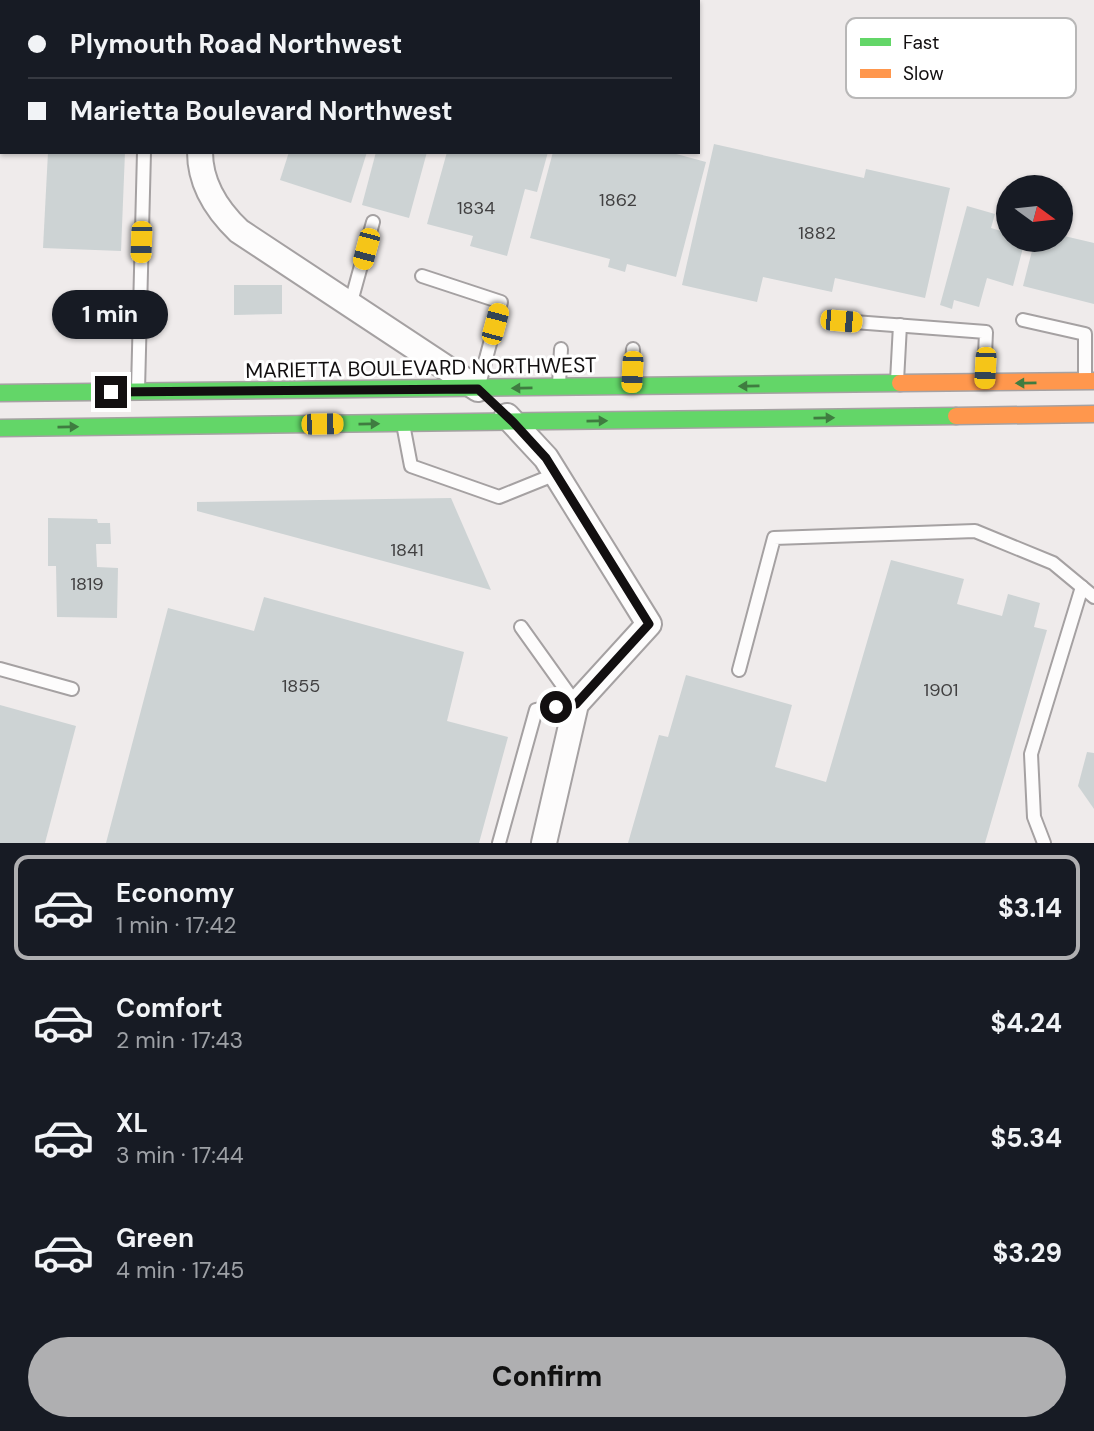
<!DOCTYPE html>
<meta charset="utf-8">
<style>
:root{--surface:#171b24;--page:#242831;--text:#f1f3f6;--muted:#9ea1a6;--line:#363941;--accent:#afafb1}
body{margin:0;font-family:"DM Sans",sans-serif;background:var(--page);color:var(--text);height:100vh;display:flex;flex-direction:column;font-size:26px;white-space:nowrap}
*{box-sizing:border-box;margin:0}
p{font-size:23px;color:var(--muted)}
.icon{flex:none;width:38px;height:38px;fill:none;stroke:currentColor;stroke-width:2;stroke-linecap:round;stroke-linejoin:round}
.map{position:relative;height:843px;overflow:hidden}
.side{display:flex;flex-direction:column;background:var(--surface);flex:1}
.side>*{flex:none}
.banner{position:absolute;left:0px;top:0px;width:700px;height:154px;box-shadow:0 2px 5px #0004;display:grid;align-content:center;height:154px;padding:0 28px;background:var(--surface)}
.needle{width:46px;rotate:105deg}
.fabs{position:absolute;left:996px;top:175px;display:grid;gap:14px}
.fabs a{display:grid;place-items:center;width:77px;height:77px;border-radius:50%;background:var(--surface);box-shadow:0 2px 5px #0004;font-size:35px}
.end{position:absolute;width:32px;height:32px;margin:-16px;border:9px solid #120f10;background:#fff;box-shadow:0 0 0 4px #fff}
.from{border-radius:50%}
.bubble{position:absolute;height:49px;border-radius:24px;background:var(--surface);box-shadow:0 2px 5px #0004;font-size:23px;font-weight:800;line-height:49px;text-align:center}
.car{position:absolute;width:21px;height:42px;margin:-21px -10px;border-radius:9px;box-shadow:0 0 5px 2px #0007;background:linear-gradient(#f5c518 24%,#345 0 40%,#f5c518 0 76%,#345 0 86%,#f5c518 0)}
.banner b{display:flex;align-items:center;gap:24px;height:66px;font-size:26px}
.banner b+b{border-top:2px solid var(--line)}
.banner i{width:18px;height:18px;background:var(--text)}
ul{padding:12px 0 0;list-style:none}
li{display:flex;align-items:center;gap:21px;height:105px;margin:0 14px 10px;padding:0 14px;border:4px solid transparent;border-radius:14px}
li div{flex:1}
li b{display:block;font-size:26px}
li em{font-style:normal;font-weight:800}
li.on{border-color:var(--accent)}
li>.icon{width:63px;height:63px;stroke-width:1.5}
.button{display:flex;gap:14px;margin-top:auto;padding:14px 28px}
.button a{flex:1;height:80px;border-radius:42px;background:var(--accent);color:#111;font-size:28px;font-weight:800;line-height:80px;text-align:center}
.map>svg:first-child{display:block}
.building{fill:#cdd3d4}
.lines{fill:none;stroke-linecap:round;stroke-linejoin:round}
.lane-casing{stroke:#a5a1a2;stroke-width:16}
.street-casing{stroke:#a5a1a2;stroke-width:28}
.fast-casing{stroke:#a5a1a2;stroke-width:19}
.slow-casing{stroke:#a5a1a2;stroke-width:19}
.lane{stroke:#fdfcfc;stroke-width:12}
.street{stroke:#fdfcfc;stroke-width:24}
.fast{stroke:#63d668;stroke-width:16}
.slow{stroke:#ff974d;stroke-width:16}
.oneway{fill:#3f7c40}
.route{stroke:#120f10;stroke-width:9}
.labels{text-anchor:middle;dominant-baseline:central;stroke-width:6;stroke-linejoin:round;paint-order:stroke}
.number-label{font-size:18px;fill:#414041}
.street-label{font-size:21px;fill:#120f10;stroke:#fff}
.key{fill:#fff;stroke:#b8b7b7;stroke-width:2}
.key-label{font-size:19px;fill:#120f10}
</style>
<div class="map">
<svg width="1094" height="843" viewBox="0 0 1094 843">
<rect width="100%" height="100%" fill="#efebeb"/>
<g class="building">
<path d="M 714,144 L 864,178 L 866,169 L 950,188 L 925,298 L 835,278 L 832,292 L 763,277 L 757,302 L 682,285 Z"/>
<path d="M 48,152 L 125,152 L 121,251 L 43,248 Z"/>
<path d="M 289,152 L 367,152 L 351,203 L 280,180 Z"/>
<path d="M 376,152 L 427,152 L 409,218 L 362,205 Z"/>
<path d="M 447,152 L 548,152 L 537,192 L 525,189 L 507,256 L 470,246 L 473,236 L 427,224 Z"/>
<path d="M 553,152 L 669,152 L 706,162 L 676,277 L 627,264 L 625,272 L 608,267 L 610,259 L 530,238 Z"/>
<path d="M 967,206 L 995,214 L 991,228 L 1008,233 L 1008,240 L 1025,240 L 1013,286 L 987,278 L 979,307 L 954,300 L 952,309 L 940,305 Z"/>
<path d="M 1060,235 L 1094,243 L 1094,304 L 1023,286 L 1034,243 L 1049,247 L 1051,240 L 1060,240 Z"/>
<path d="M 234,285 L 282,285 L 282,314 L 234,315 Z"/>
<path d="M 451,498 L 491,590 L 197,511 L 197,502 Z"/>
<path d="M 48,518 L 97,519 L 98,523 L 110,523 L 111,544 L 96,544 L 97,567 L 118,568 L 117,618 L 57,617 L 56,566 L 48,566 Z"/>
<path d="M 891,560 L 964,579 L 957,604 L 1002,616 L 1008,594 L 1040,603 L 1034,627 L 1047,630 L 985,843 L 628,843 L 659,735 L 668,737 L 686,675 L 792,705 L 775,767 L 826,782 Z"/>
<path d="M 264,597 L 464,652 L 447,721 L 508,737 L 479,843 L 106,843 L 168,608 L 254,631 Z"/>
<path d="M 0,705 L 76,726 L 45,843 L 0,843 Z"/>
<path d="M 1087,752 L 1094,753 L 1094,809 L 1078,786 Z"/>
</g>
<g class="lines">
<defs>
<g id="lane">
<path d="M 148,2 L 148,0"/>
<path d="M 422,276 L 501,302 L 479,385"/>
<path d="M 351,302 L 373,222"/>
<path d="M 1023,320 L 1085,334 L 1085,379"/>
<path d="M 841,321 L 986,332 L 984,379"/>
<path d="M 897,381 L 900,325"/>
<path d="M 631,383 L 633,349"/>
<path d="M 559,384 L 561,349"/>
<path d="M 138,390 L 144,152"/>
<path d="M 403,424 L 411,466 L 499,497 L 556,474"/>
<path d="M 0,669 L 72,689"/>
<path d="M 739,670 L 774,538 L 975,531 L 1053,563 L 1094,597"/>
<path d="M 499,843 L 536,710 L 576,704 L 521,627"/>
<path d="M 1044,843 L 1034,817 L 1031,754 L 1082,587"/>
</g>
<g id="street">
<path d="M 201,2 L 201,0"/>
<path d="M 200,152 C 200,183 217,210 239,231 L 478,389"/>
<path d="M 507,416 L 546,458 L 649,624 L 576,704 L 544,843"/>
</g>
<g id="fast">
<path d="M 0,393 L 900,383"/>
<path d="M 0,428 L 956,416"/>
</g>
<g id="slow">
<path d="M 900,383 L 1094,381"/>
<path d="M 956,416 L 1094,414"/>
</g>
</defs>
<use href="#lane" class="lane-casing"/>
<use href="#street" class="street-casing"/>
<use href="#fast" class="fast-casing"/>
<use href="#slow" class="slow-casing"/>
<use href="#lane" class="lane"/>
<use href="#street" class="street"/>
<use href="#fast" class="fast"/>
<use href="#slow" class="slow"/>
</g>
<defs><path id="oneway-solid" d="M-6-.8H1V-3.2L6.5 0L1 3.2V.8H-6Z" transform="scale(1.75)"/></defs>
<g class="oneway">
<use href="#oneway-solid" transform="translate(1026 383) rotate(179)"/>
<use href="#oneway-solid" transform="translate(749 386) rotate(179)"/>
<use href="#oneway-solid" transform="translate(522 388) rotate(179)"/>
<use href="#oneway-solid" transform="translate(824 418) rotate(-1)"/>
<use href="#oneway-solid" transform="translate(597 421) rotate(-1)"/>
<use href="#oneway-solid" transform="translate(369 424) rotate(-1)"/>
<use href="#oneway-solid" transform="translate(68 427) rotate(-1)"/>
</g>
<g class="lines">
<path class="route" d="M 111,392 L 478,389 L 513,422 L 546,458 L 649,624 L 576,704 L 556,707"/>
</g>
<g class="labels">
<g class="number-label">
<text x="618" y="200">1862</text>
<text x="476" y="208">1834</text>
<text x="817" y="233">1882</text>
<text x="407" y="550">1841</text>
<text x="87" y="584">1819</text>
<text x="301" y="686">1855</text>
<text x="941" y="690">1901</text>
</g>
<g class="street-label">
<text transform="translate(421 368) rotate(-1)">MARIETTA BOULEVARD NORTHWEST</text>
</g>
</g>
<rect x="846" y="18" width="230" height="80" rx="10" class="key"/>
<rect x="860" y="38" width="31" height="8" fill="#63d668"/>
<rect x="860" y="69" width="31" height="9" fill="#ff974d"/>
<g class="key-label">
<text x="903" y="49">Fast</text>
<text x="903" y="80">Slow</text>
</g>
</svg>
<div class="fabs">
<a><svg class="needle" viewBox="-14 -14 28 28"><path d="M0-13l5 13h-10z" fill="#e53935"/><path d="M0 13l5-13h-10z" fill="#9ea1a6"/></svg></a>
</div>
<i class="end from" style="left:556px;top:707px"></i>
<i class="end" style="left:111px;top:392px"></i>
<div class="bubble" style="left:52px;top:290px;width:116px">1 min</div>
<i class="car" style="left:141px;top:242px;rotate:182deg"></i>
<i class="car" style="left:366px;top:249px;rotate:195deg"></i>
<i class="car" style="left:841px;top:321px;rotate:95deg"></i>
<i class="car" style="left:495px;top:324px;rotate:15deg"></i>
<i class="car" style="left:985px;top:368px;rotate:183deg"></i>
<i class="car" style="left:632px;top:372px;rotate:183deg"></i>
<i class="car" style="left:322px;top:424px;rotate:89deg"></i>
<div class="banner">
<b><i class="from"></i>Plymouth Road Northwest</b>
<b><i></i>Marietta Boulevard Northwest</b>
</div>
</div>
<section class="side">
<ul>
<li class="on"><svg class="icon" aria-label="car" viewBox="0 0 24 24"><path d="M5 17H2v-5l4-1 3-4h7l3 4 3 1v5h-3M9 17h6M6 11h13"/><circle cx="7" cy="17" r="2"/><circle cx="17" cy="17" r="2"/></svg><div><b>Economy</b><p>1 min · 17:42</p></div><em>$3.14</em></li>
<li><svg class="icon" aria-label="car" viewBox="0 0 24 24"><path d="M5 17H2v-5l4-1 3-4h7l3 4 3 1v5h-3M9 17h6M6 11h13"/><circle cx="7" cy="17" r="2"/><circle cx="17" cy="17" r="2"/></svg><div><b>Comfort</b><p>2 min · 17:43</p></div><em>$4.24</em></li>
<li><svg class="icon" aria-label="car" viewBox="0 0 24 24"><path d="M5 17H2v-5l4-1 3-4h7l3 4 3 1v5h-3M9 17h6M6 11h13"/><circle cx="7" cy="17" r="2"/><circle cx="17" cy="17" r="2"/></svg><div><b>XL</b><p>3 min · 17:44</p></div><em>$5.34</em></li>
<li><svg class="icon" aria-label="car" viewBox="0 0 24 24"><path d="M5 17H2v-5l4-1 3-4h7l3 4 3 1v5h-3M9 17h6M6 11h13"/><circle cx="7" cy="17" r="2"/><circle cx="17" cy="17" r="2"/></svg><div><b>Green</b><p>4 min · 17:45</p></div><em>$3.29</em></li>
</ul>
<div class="button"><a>Confirm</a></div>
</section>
